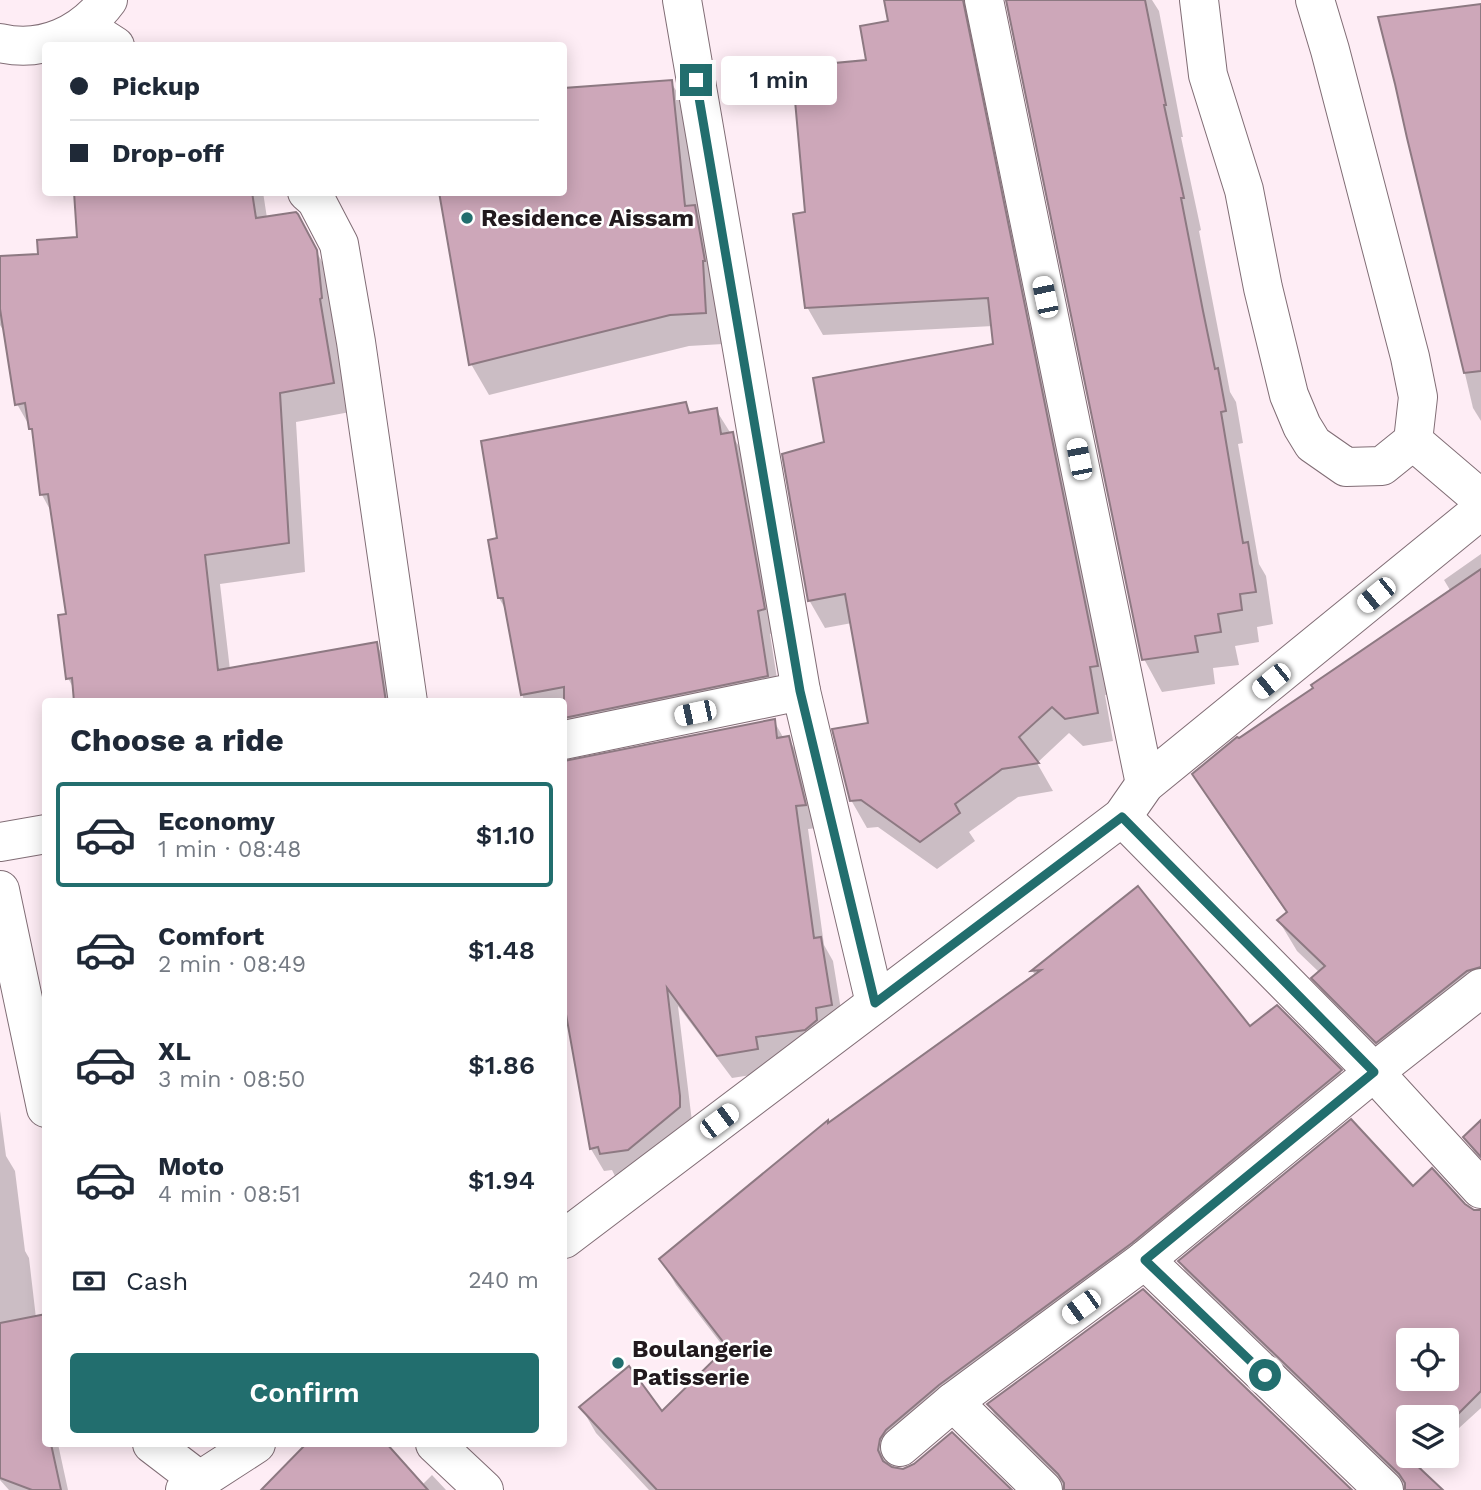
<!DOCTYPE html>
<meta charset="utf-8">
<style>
:root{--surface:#fff;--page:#f2f2f3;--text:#1f2937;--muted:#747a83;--line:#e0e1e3;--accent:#226e6e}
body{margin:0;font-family:"Work Sans",sans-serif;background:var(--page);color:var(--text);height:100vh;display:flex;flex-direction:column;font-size:26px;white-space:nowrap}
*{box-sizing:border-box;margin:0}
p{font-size:23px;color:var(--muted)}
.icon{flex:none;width:38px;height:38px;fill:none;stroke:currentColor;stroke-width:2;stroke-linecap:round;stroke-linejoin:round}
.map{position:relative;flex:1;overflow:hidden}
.drawer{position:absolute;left:42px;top:698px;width:525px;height:749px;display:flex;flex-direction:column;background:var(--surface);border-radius:7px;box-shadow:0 4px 18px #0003}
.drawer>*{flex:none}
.banner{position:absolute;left:42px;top:42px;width:525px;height:154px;border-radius:7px;box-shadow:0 4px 18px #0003;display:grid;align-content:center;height:154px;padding:0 28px;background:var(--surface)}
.fabs{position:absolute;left:1396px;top:1328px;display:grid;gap:14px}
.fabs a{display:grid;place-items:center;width:63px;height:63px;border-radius:7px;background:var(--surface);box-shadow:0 4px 18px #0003;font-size:35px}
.end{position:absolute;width:32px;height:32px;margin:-16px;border:9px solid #226e6e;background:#fff;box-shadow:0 0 0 4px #fff}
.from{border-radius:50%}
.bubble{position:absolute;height:49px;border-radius:7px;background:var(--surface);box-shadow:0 4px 18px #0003;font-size:23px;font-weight:600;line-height:49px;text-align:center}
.car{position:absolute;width:21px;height:42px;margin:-21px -10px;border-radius:9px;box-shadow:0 0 5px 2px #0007;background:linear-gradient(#fff 24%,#345 0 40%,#fff 0 76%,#345 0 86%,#fff 0)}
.banner b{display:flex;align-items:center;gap:24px;height:66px;font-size:26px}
.banner b+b{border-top:2px solid var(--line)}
.banner i{width:18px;height:18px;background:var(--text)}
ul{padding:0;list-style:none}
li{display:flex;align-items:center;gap:21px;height:105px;margin:0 14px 10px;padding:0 14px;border:4px solid transparent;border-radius:7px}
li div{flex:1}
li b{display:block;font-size:26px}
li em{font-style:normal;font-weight:600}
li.selected{border-color:var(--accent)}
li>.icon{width:63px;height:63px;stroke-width:1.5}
h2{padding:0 28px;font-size:32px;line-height:84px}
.pay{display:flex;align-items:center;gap:18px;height:77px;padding:0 28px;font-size:26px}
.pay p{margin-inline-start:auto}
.action{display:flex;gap:14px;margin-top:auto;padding:14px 28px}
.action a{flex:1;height:80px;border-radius:7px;background:var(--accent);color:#fff;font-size:28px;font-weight:600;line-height:80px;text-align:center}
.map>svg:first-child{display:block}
.shadow{fill:#0003;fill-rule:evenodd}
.building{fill:#cda7b9;stroke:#8d7982;stroke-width:2;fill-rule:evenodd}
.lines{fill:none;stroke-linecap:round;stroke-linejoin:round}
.minor-casing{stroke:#806d75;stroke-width:40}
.minor{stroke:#fff;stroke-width:38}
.route{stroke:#226e6e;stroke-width:9}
.poi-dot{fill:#226e6e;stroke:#fff;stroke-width:2.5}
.labels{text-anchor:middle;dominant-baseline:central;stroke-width:5;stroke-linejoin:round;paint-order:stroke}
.poi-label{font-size:24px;font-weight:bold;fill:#221a1e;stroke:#fff;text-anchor:start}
</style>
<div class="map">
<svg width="1481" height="1490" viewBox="0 0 1481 1490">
<rect width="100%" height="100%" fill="#feedf5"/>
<g class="shadow">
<path d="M 886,0 L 982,0 L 1113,694 L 1105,695 L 1113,741 L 1083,746 L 1069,733 L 1037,763 L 1053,791 L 1018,797 L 969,832 L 975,841 L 937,869 L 878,827 L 867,828 L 851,800 L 870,725 L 852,623 L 825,628 L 809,600 L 995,345 L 993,326 L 823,335 L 807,307 L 807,214 L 868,62 L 890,22 Z"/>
<path d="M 1007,0 L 1152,0 L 1159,11 L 1183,137 L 1181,137 L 1201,230 L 1199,231 L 1221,345 L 1230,392 L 1236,402 L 1243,443 L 1238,444 L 1259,564 L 1266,576 L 1273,624 L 1257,627 L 1259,642 L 1235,646 L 1239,665 L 1213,668 L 1215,684 L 1162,692 L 1144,659 Z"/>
<path d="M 1481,6 L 1481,421 L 1473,408 L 1397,84 Z"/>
<path d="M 671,82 L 689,113 L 723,344 L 689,346 L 489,395 L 471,364 L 564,192 L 564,90 Z"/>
<path d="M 89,192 L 263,192 L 267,218 L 295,214 L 333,281 L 350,412 L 296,422 L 305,572 L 220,584 L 230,670 L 376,644 L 393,673 L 397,702 L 79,702 L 78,697 L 68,678 L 68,616 L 53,515 L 42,495 L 34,434 L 17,404 L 6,335 L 0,325 L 0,258 L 40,255 L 79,239 Z"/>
<path d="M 686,404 L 692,415 L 716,410 L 745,456 L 777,632 L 770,634 L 780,698 L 564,746 L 564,702 L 524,702 L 507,612 L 499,598 L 499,539 Z"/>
<path d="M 1481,554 L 1481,1004 L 1394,1072 L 1331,1008 L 1314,978 L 1320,973 L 1297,951 L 1279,921 L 1288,915 L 1212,805 L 1194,774 L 1403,624 L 1402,623 L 1450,590 L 1444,580 Z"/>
<path d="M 774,721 L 784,739 L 788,738 L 802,761 L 817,828 L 808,829 L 824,945 L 833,961 L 844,1028 L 818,1052 L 768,1060 L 770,1072 L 732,1078 L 678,1006 L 693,1130 L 615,1176 L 612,1170 L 604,1171 L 591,1149 L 564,988 L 564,763 L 569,763 Z"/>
<path d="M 1137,888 L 1250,1029 L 1340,1071 L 1355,1097 L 900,1457 L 894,1466 L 893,1470 L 1009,1490 L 649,1490 L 596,1433 L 581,1407 L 662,1414 L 726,1350 L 676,1285 L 661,1259 L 829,1125 L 1036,976 L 1033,972 Z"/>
<path d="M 0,1111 L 6,1156 L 15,1171 L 25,1251 L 29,1258 L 36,1318 L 46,1444 L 58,1444 L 68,1490 L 9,1490 L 0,1480 Z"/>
<path d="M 1481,1128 L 1481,1164 L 1465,1137 Z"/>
<path d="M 1413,1189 L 1464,1206 L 1473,1211 L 1481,1212 L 1481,1408 L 1447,1439 L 1447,1418 L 1409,1418 L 1409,1456 L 1429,1456 L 1419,1464 L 1427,1478 L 1440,1490 L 1405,1490 L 1195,1288 L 1180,1262 ZM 1409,1340 L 1447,1340 L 1447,1379 L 1409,1379 Z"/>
<path d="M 989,1405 L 1350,1490 L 1064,1490 L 1004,1431 Z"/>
<path d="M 329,1444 L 384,1444 L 422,1485 L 432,1475 L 446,1490 L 280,1490 L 279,1488 Z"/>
</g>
<g class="building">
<path d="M 884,0 L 963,0 L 1098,666 L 1090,667 L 1098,713 L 1065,719 L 1052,707 L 1019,737 L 1039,763 L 1002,769 L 955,804 L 960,813 L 920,842 L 861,800 L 850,801 L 832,729 L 868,723 L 845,594 L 808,601 L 782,454 L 824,442 L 813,378 L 993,344 L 988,298 L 805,308 L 793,214 L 805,212 L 792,67 L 866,60 L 860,26 L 888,21 Z"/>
<path d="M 1006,0 L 1145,0 L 1166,105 L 1164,105 L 1184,198 L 1181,198 L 1203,311 L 1215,369 L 1218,368 L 1226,411 L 1221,412 L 1243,543 L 1248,542 L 1256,592 L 1240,594 L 1242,610 L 1218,614 L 1221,632 L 1195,636 L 1198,652 L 1142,660 Z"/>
<path d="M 1481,4 L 1481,371 L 1464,373 L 1407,138 L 1395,84 L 1378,17 Z"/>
<path d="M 672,80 L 685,206 L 695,205 L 705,261 L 703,261 L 706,313 L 670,315 L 469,365 L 439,192 L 564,192 L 564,88 Z"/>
<path d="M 74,192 L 252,192 L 256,218 L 296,212 L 298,214 L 317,250 L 322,298 L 320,299 L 334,383 L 280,393 L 289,543 L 205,555 L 218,670 L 377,642 L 386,702 L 74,702 L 72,678 L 66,679 L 58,615 L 66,614 L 48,494 L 40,495 L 32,429 L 29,429 L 25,403 L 15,405 L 0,309 L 0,256 L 38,254 L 37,240 L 77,237 Z"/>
<path d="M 686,402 L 689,413 L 717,408 L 721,434 L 733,432 L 765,609 L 758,611 L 768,676 L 564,718 L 564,687 L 521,695 L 503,598 L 498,598 L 488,540 L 497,538 L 481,441 Z"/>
<path d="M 1481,569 L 1481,967 L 1467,971 L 1376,1043 L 1311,978 L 1325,966 L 1277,920 L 1287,912 L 1192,774 L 1237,737 L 1239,738 L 1313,688 L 1311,685 Z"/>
<path d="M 775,719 L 777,738 L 789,736 L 806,805 L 796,806 L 814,938 L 821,937 L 832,1005 L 816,1008 L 817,1020 L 805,1030 L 756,1037 L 758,1049 L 717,1056 L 667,988 L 680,1096 L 680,1107 L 628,1150 L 600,1154 L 598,1147 L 590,1149 L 564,1003 L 564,761 Z"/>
<path d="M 1138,886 L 1250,1026 L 1277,1005 L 1342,1070 L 1132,1243 L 939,1385 L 886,1430 L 880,1439 L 878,1450 L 883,1461 L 892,1467 L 903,1469 L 914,1464 L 952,1432 L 1012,1490 L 657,1490 L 579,1407 L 629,1366 L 662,1411 L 727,1347 L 659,1259 L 828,1120 L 828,1123 L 1041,970 L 1031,971 Z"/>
<path d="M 1351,1119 L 1413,1186 L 1432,1168 L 1465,1204 L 1474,1210 L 1481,1210 L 1481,1391 L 1447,1425 L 1447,1418 L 1409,1418 L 1409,1456 L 1416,1456 L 1411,1460 L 1443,1490 L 1405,1490 L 1405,1483 L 1399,1474 L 1178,1261 ZM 1409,1340 L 1447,1340 L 1447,1379 L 1409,1379 Z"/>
<path d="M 1481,1120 L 1481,1157 L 1463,1137 Z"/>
<path d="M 1143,1289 L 1352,1490 L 1064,1490 L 1064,1483 L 1058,1474 L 987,1404 Z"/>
<path d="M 46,1314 L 46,1444 L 51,1444 L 61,1490 L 32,1490 L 0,1478 L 0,1323 Z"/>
<path d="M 306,1444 L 387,1444 L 428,1490 L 261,1490 Z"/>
</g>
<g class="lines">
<defs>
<g id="minor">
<path d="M 682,0 L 801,691 L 875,1003"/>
<path d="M 984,0 L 1145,784"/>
<path d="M 1199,0 L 1208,75 L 1244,190 L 1263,288 L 1289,395 L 1302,426 L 1313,444 L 1346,467 L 1382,466 L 1413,441 L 1418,397 L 1410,357 L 1330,50 L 1315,0"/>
<path d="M 84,26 L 115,46"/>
<path d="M 0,43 C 43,53 83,34 108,0"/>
<path d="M 307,192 L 316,200 L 339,244 L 356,342 L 408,702"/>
<path d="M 1413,441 L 1481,499"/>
<path d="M 564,740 L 801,691"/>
<path d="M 1122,817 L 1374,1072 L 1481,1189"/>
<path d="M 0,842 L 46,834"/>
<path d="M 0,890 L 46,1108"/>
<path d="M 564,1239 L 1122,817 L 1145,784 L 1481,510"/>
<path d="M 1145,1260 L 1384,1490"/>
<path d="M 953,1402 L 1043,1490"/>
<path d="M 152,1444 L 199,1480"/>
<path d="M 435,1444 L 484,1490"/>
<path d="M 900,1447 L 953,1402 L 1145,1260 L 1374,1072 L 1481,988"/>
<path d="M 185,1490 L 256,1444"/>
</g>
</defs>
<use href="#minor" class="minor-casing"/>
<use href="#minor" class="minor"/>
</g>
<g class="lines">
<path class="route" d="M 696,80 L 800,691 L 875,1003 L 1122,817 L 1374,1072 L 1145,1260 L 1265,1375"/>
</g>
<g class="poi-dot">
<circle cx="467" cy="218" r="7"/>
<circle cx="618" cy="1363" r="7"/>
</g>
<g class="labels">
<g class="poi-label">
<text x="481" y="218">Residence Aissam</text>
<text x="632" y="1349">Boulangerie<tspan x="632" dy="28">Patisserie</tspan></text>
</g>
</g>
</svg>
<div class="fabs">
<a><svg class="icon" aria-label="locate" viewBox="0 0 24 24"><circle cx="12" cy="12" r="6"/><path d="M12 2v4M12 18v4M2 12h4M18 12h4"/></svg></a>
<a><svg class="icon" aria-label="layers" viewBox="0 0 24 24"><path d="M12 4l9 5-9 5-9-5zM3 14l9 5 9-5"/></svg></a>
</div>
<i class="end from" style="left:1265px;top:1375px"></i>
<i class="end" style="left:696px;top:80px"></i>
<div class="bubble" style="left:721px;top:56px;width:116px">1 min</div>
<i class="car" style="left:1045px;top:297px;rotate:348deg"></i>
<i class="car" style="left:1079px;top:459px;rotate:349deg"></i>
<i class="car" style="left:1376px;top:595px;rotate:231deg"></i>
<i class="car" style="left:1271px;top:681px;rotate:231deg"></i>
<i class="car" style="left:695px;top:713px;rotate:258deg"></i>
<i class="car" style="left:719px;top:1121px;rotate:53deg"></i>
<i class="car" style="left:1081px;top:1307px;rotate:234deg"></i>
<div class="banner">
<b><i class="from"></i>Pickup</b>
<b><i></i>Drop-off</b>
</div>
<section class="drawer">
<h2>Choose a ride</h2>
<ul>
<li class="selected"><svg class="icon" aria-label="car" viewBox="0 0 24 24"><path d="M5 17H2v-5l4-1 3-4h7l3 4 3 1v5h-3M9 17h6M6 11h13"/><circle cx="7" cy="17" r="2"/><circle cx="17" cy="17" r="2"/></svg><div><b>Economy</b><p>1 min · 08:48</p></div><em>$1.10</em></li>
<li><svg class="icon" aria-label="car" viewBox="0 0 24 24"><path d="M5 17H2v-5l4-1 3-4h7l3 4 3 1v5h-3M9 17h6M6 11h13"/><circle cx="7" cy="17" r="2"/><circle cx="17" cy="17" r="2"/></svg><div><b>Comfort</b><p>2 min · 08:49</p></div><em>$1.48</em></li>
<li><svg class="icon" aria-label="car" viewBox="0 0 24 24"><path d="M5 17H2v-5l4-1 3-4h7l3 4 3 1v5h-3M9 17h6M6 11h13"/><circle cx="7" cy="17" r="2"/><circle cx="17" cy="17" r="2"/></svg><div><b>XL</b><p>3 min · 08:50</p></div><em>$1.86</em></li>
<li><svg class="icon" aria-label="car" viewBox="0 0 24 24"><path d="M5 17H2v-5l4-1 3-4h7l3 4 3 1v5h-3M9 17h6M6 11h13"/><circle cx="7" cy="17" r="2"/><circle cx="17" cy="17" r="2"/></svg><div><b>Moto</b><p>4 min · 08:51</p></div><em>$1.94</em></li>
</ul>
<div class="pay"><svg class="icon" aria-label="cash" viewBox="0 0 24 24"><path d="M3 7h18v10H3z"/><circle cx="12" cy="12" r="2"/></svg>Cash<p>240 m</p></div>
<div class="action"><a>Confirm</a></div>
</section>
</div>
